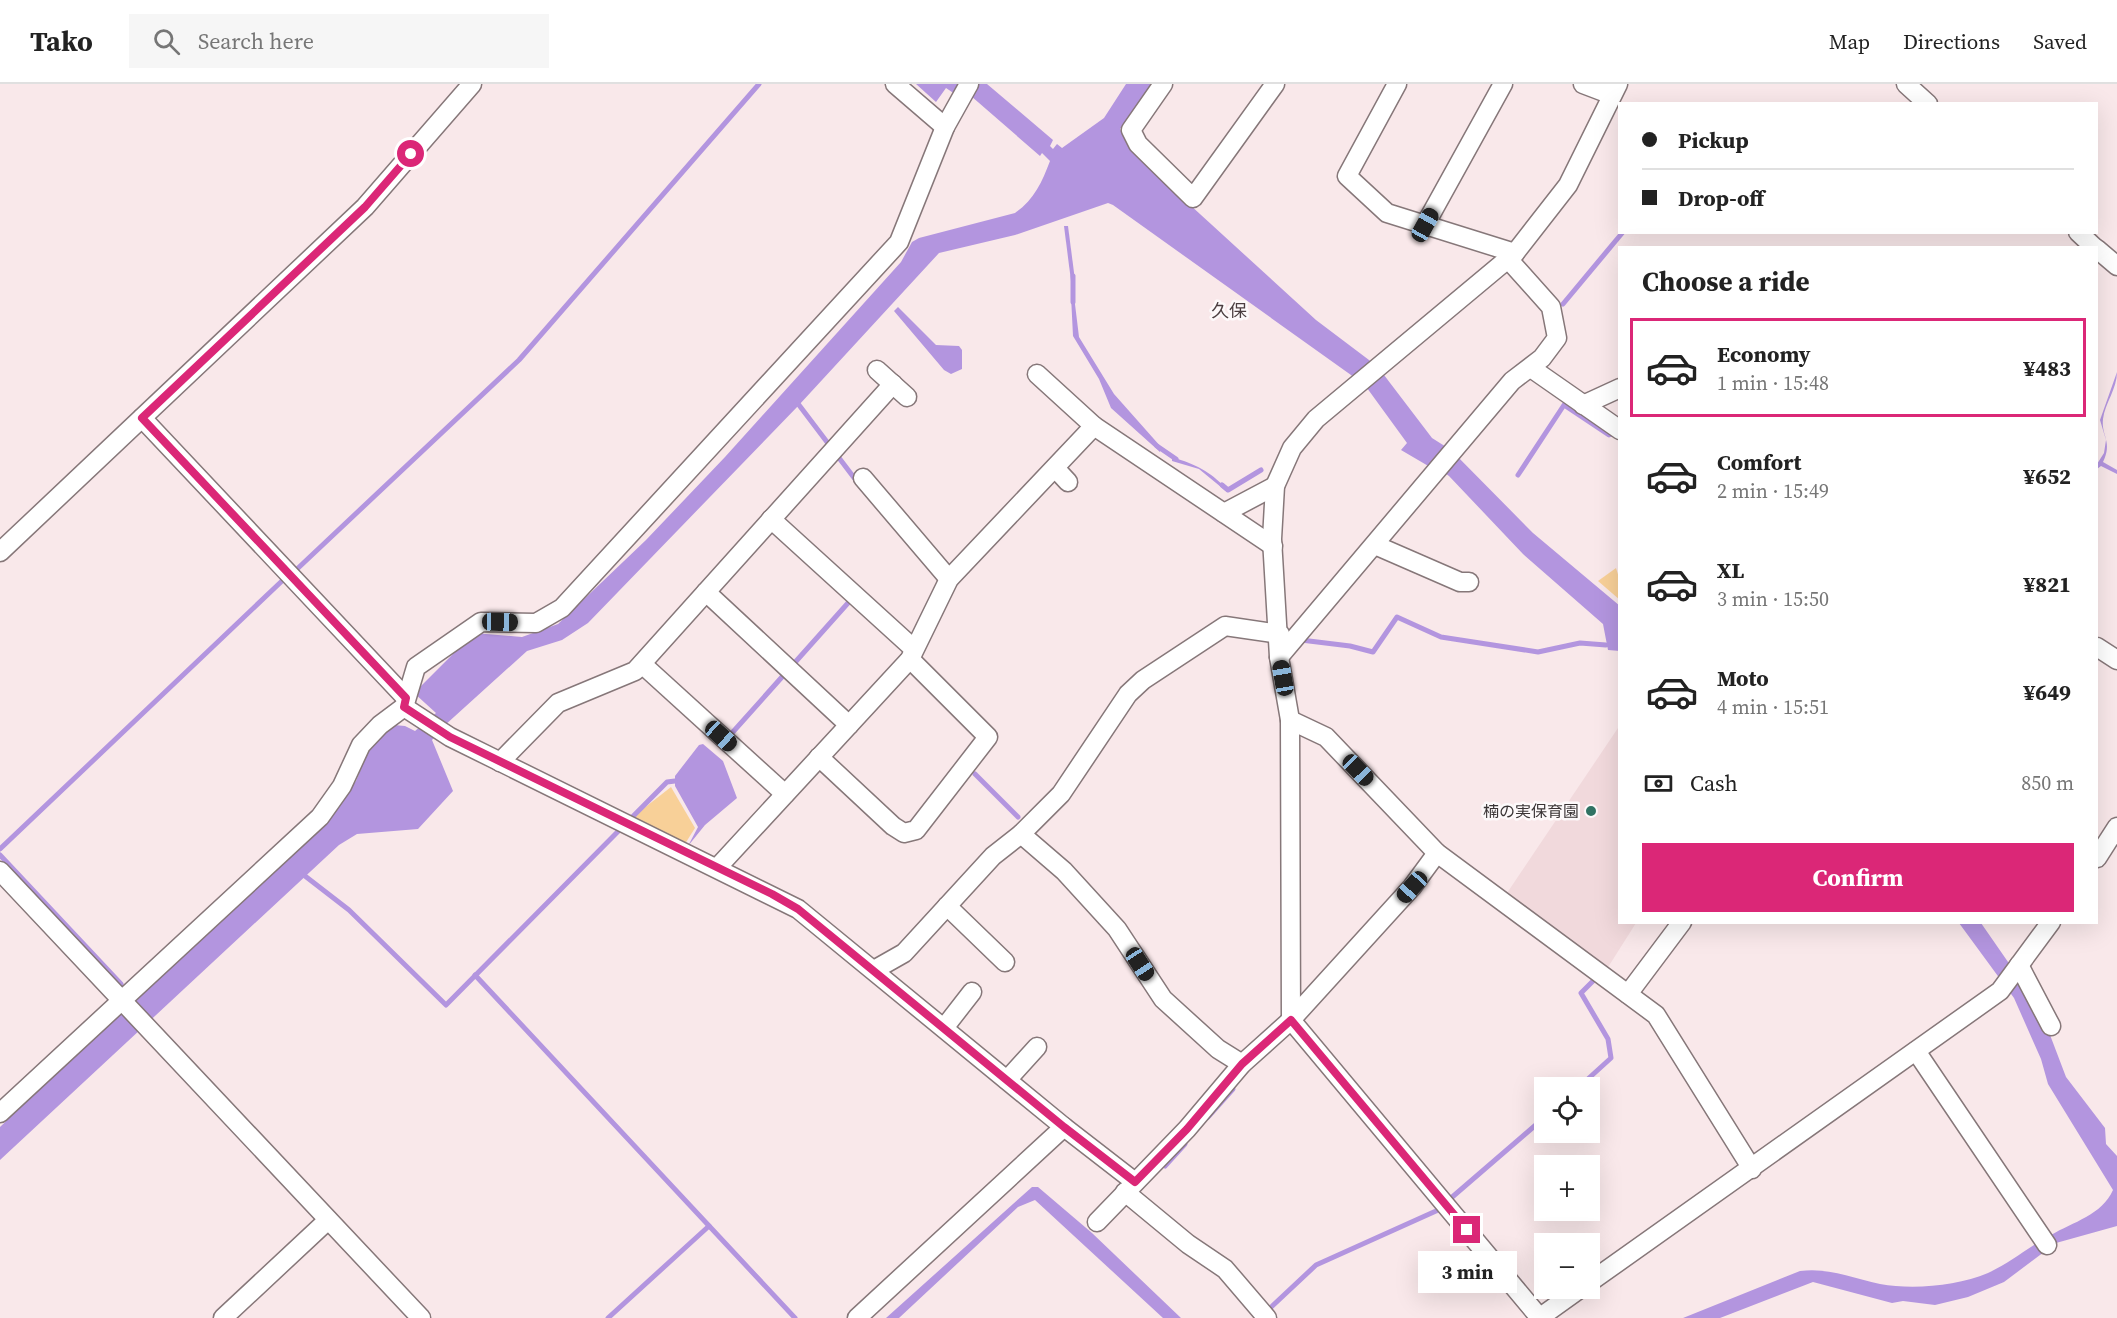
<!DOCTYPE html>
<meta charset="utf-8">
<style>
:root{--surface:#fff;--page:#f6f6f6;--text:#222;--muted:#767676;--line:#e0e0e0;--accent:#db2777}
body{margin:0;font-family:"Source Serif 4","Noto Sans JP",serif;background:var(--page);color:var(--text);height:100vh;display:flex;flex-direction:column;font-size:22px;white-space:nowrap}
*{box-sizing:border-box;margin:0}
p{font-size:20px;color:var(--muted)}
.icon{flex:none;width:33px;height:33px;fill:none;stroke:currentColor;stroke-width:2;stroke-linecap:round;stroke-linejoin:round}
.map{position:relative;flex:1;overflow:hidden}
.sheet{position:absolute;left:1618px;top:162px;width:480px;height:678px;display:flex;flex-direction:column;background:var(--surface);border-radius:0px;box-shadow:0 6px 24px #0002}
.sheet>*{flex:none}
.hud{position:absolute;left:1618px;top:18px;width:480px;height:132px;border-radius:0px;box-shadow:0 6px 24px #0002;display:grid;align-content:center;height:132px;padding:0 24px;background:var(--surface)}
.buttons{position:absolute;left:1534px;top:993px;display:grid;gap:12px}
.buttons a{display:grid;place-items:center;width:66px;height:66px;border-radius:0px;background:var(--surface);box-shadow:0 6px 24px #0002;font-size:30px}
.end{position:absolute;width:27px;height:27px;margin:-14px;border:8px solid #db2777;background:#fff;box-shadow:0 0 0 3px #fff}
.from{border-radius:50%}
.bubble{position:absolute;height:42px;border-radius:0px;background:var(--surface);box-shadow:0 6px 24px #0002;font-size:20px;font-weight:700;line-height:42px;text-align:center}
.car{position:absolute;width:18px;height:36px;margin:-18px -9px;border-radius:8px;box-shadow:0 0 4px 2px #0007;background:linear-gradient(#222 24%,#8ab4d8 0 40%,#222 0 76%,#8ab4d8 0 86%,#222 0)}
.hud b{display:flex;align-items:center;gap:21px;height:57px;font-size:22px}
.hud b+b{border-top:2px solid var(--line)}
.hud i{width:15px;height:15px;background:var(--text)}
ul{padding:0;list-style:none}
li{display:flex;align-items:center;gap:18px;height:99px;margin:0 12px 9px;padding:0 12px;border:3px solid transparent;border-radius:0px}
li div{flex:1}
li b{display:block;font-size:22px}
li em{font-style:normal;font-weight:700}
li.selected{border-color:var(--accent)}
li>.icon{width:54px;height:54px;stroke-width:1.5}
h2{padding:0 24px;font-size:27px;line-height:72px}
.pay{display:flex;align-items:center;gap:15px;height:66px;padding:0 24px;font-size:22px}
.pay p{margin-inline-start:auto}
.action{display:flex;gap:12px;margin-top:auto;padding:12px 24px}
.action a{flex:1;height:69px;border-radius:0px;background:var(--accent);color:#fff;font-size:24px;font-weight:700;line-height:69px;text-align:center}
header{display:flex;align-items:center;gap:36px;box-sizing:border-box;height:84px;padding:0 30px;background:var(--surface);border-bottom:2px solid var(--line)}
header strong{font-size:28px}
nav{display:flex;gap:33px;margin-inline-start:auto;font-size:21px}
.search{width:420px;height:54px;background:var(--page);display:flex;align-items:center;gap:15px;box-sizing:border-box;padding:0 21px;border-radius:0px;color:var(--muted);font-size:22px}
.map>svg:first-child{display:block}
.built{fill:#f1d9dc}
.green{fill:#f8d098}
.water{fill:#b395df}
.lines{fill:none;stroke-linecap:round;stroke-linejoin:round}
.stream{stroke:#b395df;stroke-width:5}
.minor-casing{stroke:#867779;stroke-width:21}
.minor{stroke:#fff;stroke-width:18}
.route{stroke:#db2777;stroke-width:8}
.poi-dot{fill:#307263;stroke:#fdf9fa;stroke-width:2}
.labels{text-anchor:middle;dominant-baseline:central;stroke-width:5;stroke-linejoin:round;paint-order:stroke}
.poi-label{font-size:16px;fill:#3a3435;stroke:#fdf9fa;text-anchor:end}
.neighbourhood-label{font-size:18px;fill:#4b3e40;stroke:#fdf9fa}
</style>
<header>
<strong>Tako</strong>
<div class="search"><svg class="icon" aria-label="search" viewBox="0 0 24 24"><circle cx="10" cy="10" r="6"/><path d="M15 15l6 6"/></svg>Search here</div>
<nav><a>Map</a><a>Directions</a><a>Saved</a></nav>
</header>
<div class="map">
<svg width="2117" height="1234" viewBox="0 0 2117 1234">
<rect width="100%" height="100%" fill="#f9e8ea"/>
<path class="built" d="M 1620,641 L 1620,838 L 1636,839 L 1605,888 L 1505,812 Z"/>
<g class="green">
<path d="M 1616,484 L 1620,497 L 1620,516 L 1598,497 Z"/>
<path d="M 671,703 L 695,744 L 683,763 L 631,737 L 634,732 Z"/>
</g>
<g class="water">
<path d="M 916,0 L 987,0 L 1053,56 L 1050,62 L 1053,65 L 1057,60 L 1062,64 L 1104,34 L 1126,0 L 1151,0 L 1120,45 L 1131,67 L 1316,236 L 1369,276 L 1384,291 L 1432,354 L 1451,366 L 1533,449 L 1620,522 L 1620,567 L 1608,566 L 1603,540 L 1523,470 L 1449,392 L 1434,381 L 1430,383 L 1401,366 L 1407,359 L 1367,304 L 1351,291 L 1113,121 L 1108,119 L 1015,151 L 939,169 L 799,321 L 588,539 L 562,556 L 527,567 L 444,642 L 432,656 L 453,707 L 418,745 L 357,750 L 339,761 L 0,1076 L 0,1043 L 179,872 L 317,749 L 356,697 L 373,655 L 394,641 L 405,642 L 415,647 L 436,629 L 414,609 L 474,549 L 522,553 L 558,540 L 646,456 L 725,373 L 901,178 L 912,158 L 919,154 L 1015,129 C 1034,116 1042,98 1050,77 L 1042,69 L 1040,72 L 971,12 L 955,10 L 946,4 L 936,18 Z"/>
<path d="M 1064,142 L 1068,142 L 1075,196 L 1071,197 Z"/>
<path d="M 1071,212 L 1074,212 L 1079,253 L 1114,310 L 1161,363 L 1160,368 L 1111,324 L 1099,295 L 1073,252 Z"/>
<path d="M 898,223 L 936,261 L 959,262 L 962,266 L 962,285 L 951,290 L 944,286 L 894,227 Z"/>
<path d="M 2117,288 C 2117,305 2105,319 2103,335 C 2101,352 2113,358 2103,378 L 2117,386 L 2117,390 L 2101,382 L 2097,385 L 2097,380 L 2104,369 L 2106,356 L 2100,336 Z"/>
<path d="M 1172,373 C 1197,381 1208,386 1227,405 L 1227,408 L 1199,385 L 1172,377 Z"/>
<path d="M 703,660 L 723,677 L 737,714 L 705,741 L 688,762 L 698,743 L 675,702 L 675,692 L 699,661 Z"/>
<path d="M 1959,839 L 1981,839 L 2024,901 L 2047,943 L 2066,993 L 2105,1044 L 2106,1060 L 2117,1072 L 2117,1142 L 2056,1159 L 2004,1198 L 1968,1213 L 1935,1221 L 1903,1217 L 1892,1219 L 1813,1198 L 1720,1234 L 1683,1234 L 1800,1187 C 1827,1183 1853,1194 1880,1200 C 1913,1206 1957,1202 1988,1189 C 2010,1179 2030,1162 2051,1151 C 2073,1138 2102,1131 2113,1106 L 2048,1000 L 2041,975 L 2014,914 Z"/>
<path d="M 1032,1103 L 1038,1103 L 1092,1149 L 1181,1234 L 1163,1234 L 1035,1116 L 1018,1123 L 899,1234 L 886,1234 Z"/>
</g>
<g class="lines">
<g class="stream">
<path d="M 1073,192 L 1073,218"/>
<path d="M 1563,220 L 1623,148"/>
<path d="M 799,321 L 858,399"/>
<path d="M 1157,362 L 1176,375"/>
<path d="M 1518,391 L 1564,321 L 1609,351 L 1615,349"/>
<path d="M 1222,401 L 1228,406 L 1261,386"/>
<path d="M 296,486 L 519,276 L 759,0"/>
<path d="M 1301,556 L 1350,562 L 1373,568 L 1397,533 L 1441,553 L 1538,568 L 1580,559 L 1606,561"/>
<path d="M 732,649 L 848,519"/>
<path d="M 975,690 L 1018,733"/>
<path d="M 0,765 L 283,496"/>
<path d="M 0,771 L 121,900"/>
<path d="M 305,792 L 349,826 L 446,921 L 667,698 L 675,697"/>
<path d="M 475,891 L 795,1234"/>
<path d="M 1578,1004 L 1611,974 L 1608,955 L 1581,909 L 1595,895"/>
<path d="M 1208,1033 L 1233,1005"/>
<path d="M 1165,1082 L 1185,1060"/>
<path d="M 1267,1227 L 1316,1181 L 1436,1127 L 1545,1033"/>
<path d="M 608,1234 L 709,1142"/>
</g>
<defs>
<g id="minor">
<path d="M 895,0 L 945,43"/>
<path d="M 1163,0 L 1131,46 L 1138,60 L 1193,114 L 1275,0"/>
<path d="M 1397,0 L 1347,92 L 1387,129 L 1515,169"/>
<path d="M 1583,0 L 1612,11"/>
<path d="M 1906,0 L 1928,20"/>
<path d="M 1425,141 L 1503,0"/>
<path d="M 2078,148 L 2095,164"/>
<path d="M 2097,165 L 2117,182"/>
<path d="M 1531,284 L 1620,346"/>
<path d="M 877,286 L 907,313"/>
<path d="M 1037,290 L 1094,342"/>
<path d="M 1583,321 L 1620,304"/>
<path d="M 142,334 L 406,614"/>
<path d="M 1055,384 L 1068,398"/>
<path d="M 863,394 L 949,495"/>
<path d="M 1224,429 L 1275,402"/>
<path d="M 771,435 L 914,565"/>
<path d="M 1375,461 L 1460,498 L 1469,498"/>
<path d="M 0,468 L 365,123 L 472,0"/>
<path d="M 706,508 L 849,641"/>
<path d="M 2097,563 L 2117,576"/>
<path d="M 1279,573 L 1512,297 L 1542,274 L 1557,254 L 1551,223 L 1508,175"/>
<path d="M 642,580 L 785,710"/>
<path d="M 404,623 L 450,653 L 798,825 L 1064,1043 L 1135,1098"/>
<path d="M 1290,636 L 1326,653 L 1437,769 L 1656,931 L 1752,1085"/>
<path d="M 819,673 L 893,742 L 904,749 L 916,746 L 988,653 L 910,575"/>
<path d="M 500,678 L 558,619 L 635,587 L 893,300"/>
<path d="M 1021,750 L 1064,787 L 1117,845 L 1163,915 L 1218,965 L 1242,980"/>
<path d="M 2097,774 L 2117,743"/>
<path d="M 717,784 L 910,575 L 949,495 L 1094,342 L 1273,462"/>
<path d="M 0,787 L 421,1234"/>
<path d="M 947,822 L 1005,878"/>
<path d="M 2019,881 L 2051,942"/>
<path d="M 874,886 L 904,869 L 993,772 L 1021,750 L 1061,710 L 1128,610 L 1143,596 L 1225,542 L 1280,550"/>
<path d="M 1628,910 L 1682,838"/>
<path d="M 944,944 L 972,908"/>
<path d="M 1916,967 L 2047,1161"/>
<path d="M 1007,996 L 1037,963"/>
<path d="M 0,1029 L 320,733 L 342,702 L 361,661 L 380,641 L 404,623 L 416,583 L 481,538 L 536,539 L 562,524 L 899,158 L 945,43 L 969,0"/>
<path d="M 1125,1108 L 1188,1160 L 1225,1185 L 1267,1234"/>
<path d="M 1097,1138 L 1187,1045 L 1242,980 L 1291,936 L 1412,803 L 1437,769"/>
<path d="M 1590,1198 L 2000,907 L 2051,838"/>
<path d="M 223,1234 L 328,1136"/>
<path d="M 857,1234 L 1064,1043"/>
<path d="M 1539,1234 L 1581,1204"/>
<path d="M 1540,1234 L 1291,936 L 1290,636 L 1279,573 L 1272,455 L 1275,402 L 1292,364 L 1316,335 L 1515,169 L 1568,101 L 1618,0"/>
</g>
</defs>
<use href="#minor" class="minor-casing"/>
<use href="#minor" class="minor"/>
</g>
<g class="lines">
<path class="route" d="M 411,70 L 365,123 L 142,334 L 406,614 L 404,623 L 450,653 L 772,810 L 798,825 L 1064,1043 L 1135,1098 L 1187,1045 L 1242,980 L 1291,936 L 1467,1146"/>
</g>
<circle class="poi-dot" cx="1591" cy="727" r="6"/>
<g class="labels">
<g class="poi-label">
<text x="1579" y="727">楠の実保育園</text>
</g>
<g class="neighbourhood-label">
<text x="1229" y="226">久保</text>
</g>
</g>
</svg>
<div class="buttons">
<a><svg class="icon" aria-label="locate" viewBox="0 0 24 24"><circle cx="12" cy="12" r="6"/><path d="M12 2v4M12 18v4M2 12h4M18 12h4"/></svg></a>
<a>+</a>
<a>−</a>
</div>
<i class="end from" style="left:411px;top:70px"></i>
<i class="end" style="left:1467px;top:1146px"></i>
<div class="bubble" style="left:1418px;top:1167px;width:99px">3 min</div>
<i class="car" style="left:1425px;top:141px;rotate:29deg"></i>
<i class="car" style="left:500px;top:538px;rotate:91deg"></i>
<i class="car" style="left:1283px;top:594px;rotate:350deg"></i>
<i class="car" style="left:721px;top:652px;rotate:132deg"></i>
<i class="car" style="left:1358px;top:686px;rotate:136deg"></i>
<i class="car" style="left:1412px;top:803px;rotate:222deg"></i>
<i class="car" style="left:1140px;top:880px;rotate:147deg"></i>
<div class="hud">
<b><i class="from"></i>Pickup</b>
<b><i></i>Drop-off</b>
</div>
<section class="sheet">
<h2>Choose a ride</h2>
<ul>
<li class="selected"><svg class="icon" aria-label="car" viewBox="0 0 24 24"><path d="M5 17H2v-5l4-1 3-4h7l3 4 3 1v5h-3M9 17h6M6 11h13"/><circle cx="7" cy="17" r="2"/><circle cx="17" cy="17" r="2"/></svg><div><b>Economy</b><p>1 min · 15:48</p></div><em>¥483</em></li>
<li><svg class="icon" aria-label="car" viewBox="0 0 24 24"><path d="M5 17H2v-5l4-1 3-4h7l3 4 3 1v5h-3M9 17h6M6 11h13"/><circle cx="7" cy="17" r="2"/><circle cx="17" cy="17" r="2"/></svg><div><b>Comfort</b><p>2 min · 15:49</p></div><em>¥652</em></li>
<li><svg class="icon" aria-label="car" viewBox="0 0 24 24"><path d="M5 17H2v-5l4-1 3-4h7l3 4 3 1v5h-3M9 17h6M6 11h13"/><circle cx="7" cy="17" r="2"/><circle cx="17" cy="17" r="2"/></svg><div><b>XL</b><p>3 min · 15:50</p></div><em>¥821</em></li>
<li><svg class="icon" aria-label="car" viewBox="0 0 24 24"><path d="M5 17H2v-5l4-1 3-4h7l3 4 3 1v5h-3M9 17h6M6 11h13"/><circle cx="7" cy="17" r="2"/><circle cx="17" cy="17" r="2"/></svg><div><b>Moto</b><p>4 min · 15:51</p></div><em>¥649</em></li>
</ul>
<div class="pay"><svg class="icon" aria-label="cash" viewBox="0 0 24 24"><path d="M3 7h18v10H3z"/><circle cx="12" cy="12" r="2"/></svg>Cash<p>850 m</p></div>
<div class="action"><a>Confirm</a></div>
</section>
</div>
